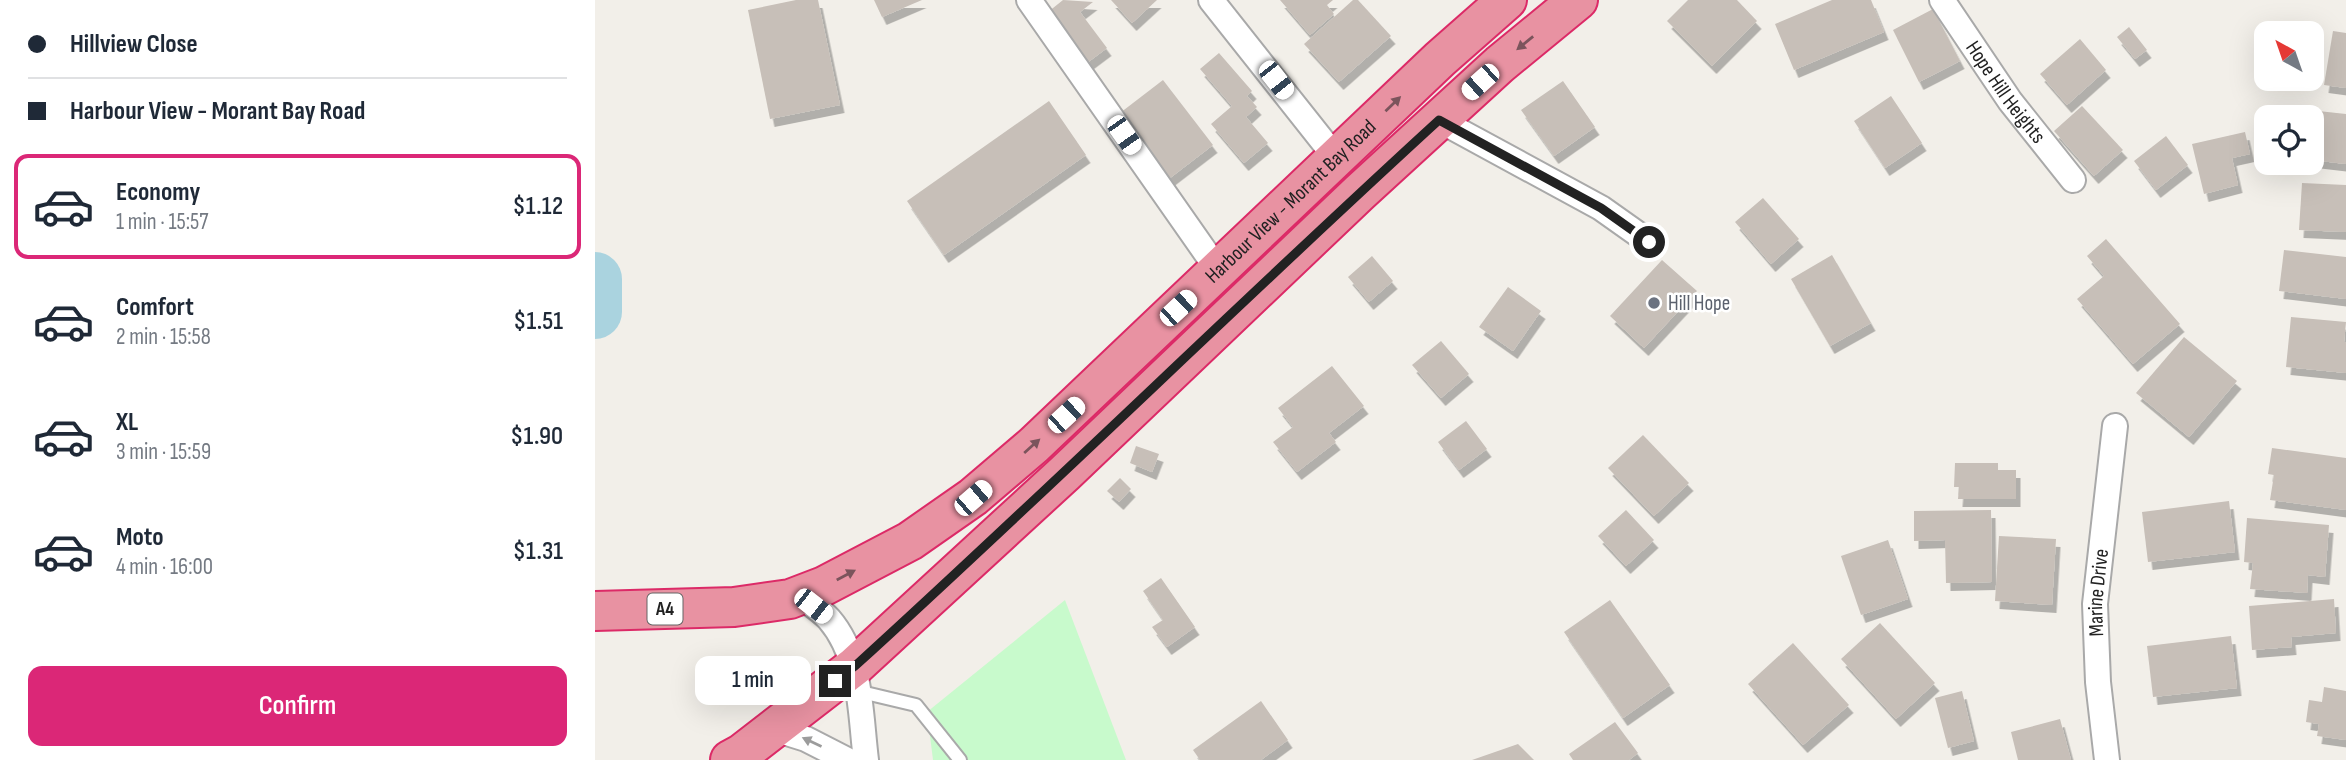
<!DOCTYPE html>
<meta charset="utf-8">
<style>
:root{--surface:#fff;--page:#f2f2f3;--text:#1f2937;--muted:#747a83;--line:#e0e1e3;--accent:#db2777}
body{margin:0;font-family:"Sofia Sans Condensed",sans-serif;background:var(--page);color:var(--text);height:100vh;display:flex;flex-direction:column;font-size:26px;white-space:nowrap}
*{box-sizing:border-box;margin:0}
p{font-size:23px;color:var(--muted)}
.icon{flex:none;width:38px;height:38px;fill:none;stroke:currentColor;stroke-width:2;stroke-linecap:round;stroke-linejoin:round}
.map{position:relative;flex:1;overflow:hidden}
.details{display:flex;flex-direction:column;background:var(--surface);width:595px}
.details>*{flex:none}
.hud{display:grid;align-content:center;height:154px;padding:0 28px;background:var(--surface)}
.needle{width:46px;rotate:320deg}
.fabs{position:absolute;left:1659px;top:21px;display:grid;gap:14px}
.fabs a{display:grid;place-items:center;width:70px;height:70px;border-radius:14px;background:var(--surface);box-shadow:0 7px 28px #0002;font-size:35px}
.end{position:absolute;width:32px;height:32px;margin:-16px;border:9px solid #222;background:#fff;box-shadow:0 0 0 4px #fff}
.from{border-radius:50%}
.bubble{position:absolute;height:49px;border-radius:14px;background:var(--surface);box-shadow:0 7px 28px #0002;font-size:23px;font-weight:600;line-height:49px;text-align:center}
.car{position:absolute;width:21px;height:42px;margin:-21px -10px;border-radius:9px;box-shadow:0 0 5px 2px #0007;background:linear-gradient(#fff 24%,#345 0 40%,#fff 0 76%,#345 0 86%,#fff 0)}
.hud b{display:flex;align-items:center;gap:24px;height:66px;font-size:26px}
.hud b+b{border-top:2px solid var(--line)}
.hud i{width:18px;height:18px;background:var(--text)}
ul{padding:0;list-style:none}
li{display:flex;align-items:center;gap:21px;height:105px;margin:0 14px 10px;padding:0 14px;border:4px solid transparent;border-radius:14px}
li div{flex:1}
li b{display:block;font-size:26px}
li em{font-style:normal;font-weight:600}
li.selected{border-color:var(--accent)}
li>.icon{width:63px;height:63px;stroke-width:1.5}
.action{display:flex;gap:14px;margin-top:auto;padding:14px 28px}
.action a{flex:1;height:80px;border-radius:14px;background:var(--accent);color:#fff;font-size:28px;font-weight:600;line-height:80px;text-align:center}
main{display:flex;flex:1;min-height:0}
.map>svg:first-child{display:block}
.park{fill:#c8facc}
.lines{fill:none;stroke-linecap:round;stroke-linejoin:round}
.river{stroke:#aad3df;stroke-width:54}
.building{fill:#c7bfb8;filter:url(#shadow)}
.lane-casing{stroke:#a9a9a9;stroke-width:16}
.street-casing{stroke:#a9a9a9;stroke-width:28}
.highway-casing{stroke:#dc2a67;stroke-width:42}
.lane{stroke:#fff;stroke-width:12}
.street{stroke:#fff;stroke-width:24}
.highway{stroke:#e892a2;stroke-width:38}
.oneway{fill:#7b545c}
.oneway2{fill:#9c9c9c}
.route{stroke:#222;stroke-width:9}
.worship-dot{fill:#6b7280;stroke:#fff;stroke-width:2.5}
.labels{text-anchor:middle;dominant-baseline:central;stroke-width:5;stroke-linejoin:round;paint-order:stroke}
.shield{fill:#fff;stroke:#646464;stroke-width:2}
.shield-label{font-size:19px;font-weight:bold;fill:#222}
.street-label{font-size:21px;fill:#222;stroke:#fff}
.worship-label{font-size:21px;fill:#5b616d;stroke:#fff;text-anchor:start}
</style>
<main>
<section class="details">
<div class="hud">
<b><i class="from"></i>Hillview Close</b>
<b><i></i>Harbour View - Morant Bay Road</b>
</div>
<ul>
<li class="selected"><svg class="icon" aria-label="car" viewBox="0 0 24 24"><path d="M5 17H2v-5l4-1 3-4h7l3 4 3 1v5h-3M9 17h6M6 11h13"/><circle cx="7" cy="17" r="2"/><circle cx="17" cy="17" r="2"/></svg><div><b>Economy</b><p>1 min · 15:57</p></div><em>$1.12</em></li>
<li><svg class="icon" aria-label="car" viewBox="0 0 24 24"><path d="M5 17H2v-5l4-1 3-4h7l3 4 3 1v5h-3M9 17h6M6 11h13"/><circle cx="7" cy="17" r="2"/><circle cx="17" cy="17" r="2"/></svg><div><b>Comfort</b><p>2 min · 15:58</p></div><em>$1.51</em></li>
<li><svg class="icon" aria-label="car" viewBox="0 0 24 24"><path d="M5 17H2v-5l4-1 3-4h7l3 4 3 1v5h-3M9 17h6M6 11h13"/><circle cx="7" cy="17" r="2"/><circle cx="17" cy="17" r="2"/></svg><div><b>XL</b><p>3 min · 15:59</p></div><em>$1.90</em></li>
<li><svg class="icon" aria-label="car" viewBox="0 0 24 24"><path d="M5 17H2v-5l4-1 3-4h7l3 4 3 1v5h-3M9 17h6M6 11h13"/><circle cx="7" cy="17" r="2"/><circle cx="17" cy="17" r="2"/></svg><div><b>Moto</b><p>4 min · 16:00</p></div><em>$1.31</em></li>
</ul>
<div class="action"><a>Confirm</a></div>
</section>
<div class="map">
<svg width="1751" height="760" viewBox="0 0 1751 760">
<defs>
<filter id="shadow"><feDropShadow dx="4.5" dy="8" stdDeviation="0" flood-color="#0004"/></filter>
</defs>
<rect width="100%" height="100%" fill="#f2efe9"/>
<path class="park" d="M 470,600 L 531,760 L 338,760 L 332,712 Z"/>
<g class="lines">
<path class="river" d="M 0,279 L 0,312"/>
</g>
<g class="building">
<path d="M 201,0 L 223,0 L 245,105 L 175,119 L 153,10 Z"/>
<path d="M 279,0 L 327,0 L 287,17 Z"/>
<path d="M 468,0 L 498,2 L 485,12 L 512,48 L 492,63 L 453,12 Z"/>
<path d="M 516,0 L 562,0 L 537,23 Z"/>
<path d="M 685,0 L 738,0 L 732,5 L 739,14 L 715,35 Z"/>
<path d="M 758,0 L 763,0 L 796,36 L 744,82 L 709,44 Z"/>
<path d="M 1093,0 L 1142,0 L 1162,21 L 1117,66 L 1072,21 Z"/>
<path d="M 1237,0 L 1276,0 L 1289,32 L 1199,70 L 1180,24 Z"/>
<path d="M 1338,9 L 1365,61 L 1324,82 L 1298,30 Z"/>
<path d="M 1534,27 L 1552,50 L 1540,59 L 1522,37 Z"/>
<path d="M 1738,31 L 1751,33 L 1751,88 L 1729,85 Z"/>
<path d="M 1485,39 L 1511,70 L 1472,105 L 1445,74 Z"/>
<path d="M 624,53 L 657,91 L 652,96 L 662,107 L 651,117 L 673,143 L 649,163 L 616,124 L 637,106 L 605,69 Z"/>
<path d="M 568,80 L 618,145 L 575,178 L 525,113 Z"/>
<path d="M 968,81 L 1000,127 L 959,156 L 926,110 Z"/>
<path d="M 1296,96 L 1327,143 L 1290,168 L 1259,121 Z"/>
<path d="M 454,101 L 491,155 L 349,255 L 312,201 Z"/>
<path d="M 1487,106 L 1528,150 L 1499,176 L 1459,131 Z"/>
<path d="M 1714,110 L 1751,114 L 1751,164 L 1717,160 L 1717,117 L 1713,117 Z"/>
<path d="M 1650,132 L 1655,154 L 1637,158 L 1643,185 L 1609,194 L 1597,144 Z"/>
<path d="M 1571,136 L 1593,165 L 1561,190 L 1539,161 Z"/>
<path d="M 1707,183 L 1751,185 L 1751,232 L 1704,230 Z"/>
<path d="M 1168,198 L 1204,239 L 1176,264 L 1140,222 Z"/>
<path d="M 1511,239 L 1585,324 L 1538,364 L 1482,299 L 1509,276 L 1492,256 Z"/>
<path d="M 1689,250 L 1751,257 L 1751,299 L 1684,291 Z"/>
<path d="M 1237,255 L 1276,323 L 1235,346 L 1196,279 Z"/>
<path d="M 777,256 L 798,281 L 774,302 L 753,277 Z"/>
<path d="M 1067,260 L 1102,291 L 1049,348 L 1015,316 Z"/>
<path d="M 913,287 L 946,311 L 918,351 L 884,327 Z"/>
<path d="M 1696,317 L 1751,322 L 1749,342 L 1751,342 L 1751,373 L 1691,367 Z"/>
<path d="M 1589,337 L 1642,381 L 1594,437 L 1541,393 Z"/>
<path d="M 846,341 L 874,374 L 846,398 L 817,365 Z"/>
<path d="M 737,366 L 769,406 L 734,433 L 741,442 L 702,472 L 678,442 L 698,427 L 683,408 Z"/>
<path d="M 871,421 L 892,449 L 864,470 L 843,442 Z"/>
<path d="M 1048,435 L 1094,483 L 1059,516 L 1013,468 Z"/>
<path d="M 541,446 L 564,454 L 557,472 L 535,463 Z"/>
<path d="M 1677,448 L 1751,458 L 1751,510 L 1675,500 L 1679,475 L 1673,474 Z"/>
<path d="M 1360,463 L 1403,463 L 1403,470 L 1421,470 L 1421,499 L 1363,499 L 1364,487 L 1359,487 Z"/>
<path d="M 525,478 L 536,489 L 524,502 L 512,491 Z"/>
<path d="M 1634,501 L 1640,552 L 1553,562 L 1547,512 Z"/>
<path d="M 1031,510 L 1059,540 L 1031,566 L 1003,536 Z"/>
<path d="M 1396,510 L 1397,582 L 1351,583 L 1350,540 L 1319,541 L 1319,511 Z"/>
<path d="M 1652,518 L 1734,525 L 1730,577 L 1713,575 L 1712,593 L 1655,589 L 1658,563 L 1649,562 Z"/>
<path d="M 1404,536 L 1461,539 L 1457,605 L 1400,601 Z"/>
<path d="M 1293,540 L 1313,599 L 1266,615 L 1246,556 Z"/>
<path d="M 566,578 L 600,627 L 572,647 L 557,627 L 568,620 L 548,591 Z"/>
<path d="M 1739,599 L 1741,633 L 1696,637 L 1697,647 L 1657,650 L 1654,606 Z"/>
<path d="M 1015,600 L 1075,685 L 1028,718 L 969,632 Z"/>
<path d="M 1285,623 L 1340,683 L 1301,719 L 1246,659 Z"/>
<path d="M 1636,636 L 1642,688 L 1558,697 L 1552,646 Z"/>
<path d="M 1198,643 L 1254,705 L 1208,745 L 1153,684 Z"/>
<path d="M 1729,687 L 1751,691 L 1751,740 L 1722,736 L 1724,724 L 1711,722 L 1714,700 L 1727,702 Z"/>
<path d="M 1367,691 L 1379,741 L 1353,748 L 1340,698 Z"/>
<path d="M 666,701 L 693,740 L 666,760 L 605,760 L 598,750 Z"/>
<path d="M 1465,719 L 1476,760 L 1423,760 L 1416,732 Z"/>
<path d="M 1020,722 L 1043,753 L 1034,760 L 978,760 L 974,754 Z"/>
<path d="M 923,744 L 939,760 L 877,760 Z"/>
</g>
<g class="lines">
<defs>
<path id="lane" d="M 262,691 L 321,705 L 365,760"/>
<g id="street">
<path d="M 434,0 L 623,270"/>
<path d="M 616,0 L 742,159"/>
<path id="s1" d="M 1347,0 L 1415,101 L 1478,180"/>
<path d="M 844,120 L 1006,208 L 1054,242"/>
<path d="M 204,595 C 214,603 226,610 234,619 C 267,657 265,713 271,760"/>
<path d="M 179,729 L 211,739 L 252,760"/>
<path id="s2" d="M 1512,760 L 1503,682 L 1500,604 L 1520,426"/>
</g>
<g id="highway">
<path id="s3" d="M 0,611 L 139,607 L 195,599 L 229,586 L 315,541 L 378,497 L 439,445 L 845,59 L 912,0"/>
<path d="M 135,760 L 146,754 L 260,666 L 470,473 L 765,192 L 905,64 L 983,0"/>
</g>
</defs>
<use href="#lane" class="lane-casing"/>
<use href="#street" class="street-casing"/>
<use href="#highway" class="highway-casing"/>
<use href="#lane" class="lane"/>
<use href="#street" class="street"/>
<use href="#highway" class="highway"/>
</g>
<defs><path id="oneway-solid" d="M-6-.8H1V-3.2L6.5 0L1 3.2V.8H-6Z" transform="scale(1.75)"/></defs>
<g class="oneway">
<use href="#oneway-solid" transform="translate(930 43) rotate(141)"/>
<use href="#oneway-solid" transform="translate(798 104) rotate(-44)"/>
<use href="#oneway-solid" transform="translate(437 446) rotate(-42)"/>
<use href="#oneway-solid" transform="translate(251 575) rotate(-28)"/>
</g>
<use class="oneway2" href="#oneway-solid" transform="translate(217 742) rotate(-155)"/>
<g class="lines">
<path class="route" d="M 240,681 L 260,666 C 457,487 647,300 844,120 L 1006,208 L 1054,242"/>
</g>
<circle class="worship-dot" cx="1059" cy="303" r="7"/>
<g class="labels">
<rect class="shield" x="52.5" y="593.5" width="35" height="31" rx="5"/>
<g class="shield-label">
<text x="70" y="609">A4</text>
</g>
<g class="street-label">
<text stroke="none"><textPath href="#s1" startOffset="112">Hope Hill Heights</textPath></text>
<text stroke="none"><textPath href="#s3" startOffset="840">Harbour View - Morant Bay Road</textPath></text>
<text stroke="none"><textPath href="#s2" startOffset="168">Marine Drive</textPath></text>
</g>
<g class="worship-label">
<text x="1073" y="303">Hill Hope</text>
</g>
</g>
</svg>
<div class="fabs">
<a><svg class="needle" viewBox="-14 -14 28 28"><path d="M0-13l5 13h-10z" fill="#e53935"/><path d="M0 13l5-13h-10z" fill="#747a83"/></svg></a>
<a><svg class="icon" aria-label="locate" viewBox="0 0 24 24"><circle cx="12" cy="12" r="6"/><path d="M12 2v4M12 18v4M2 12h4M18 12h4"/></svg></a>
</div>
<i class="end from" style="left:1054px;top:242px"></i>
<i class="end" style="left:240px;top:681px"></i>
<div class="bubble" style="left:100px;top:656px;width:116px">1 min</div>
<i class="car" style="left:681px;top:80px;rotate:142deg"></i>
<i class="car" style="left:885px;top:82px;rotate:228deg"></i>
<i class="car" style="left:529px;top:135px;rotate:145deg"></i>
<i class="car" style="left:583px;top:308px;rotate:47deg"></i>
<i class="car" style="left:471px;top:415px;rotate:47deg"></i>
<i class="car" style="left:378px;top:498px;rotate:49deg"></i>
<i class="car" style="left:218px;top:606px;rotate:128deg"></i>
</div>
</main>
